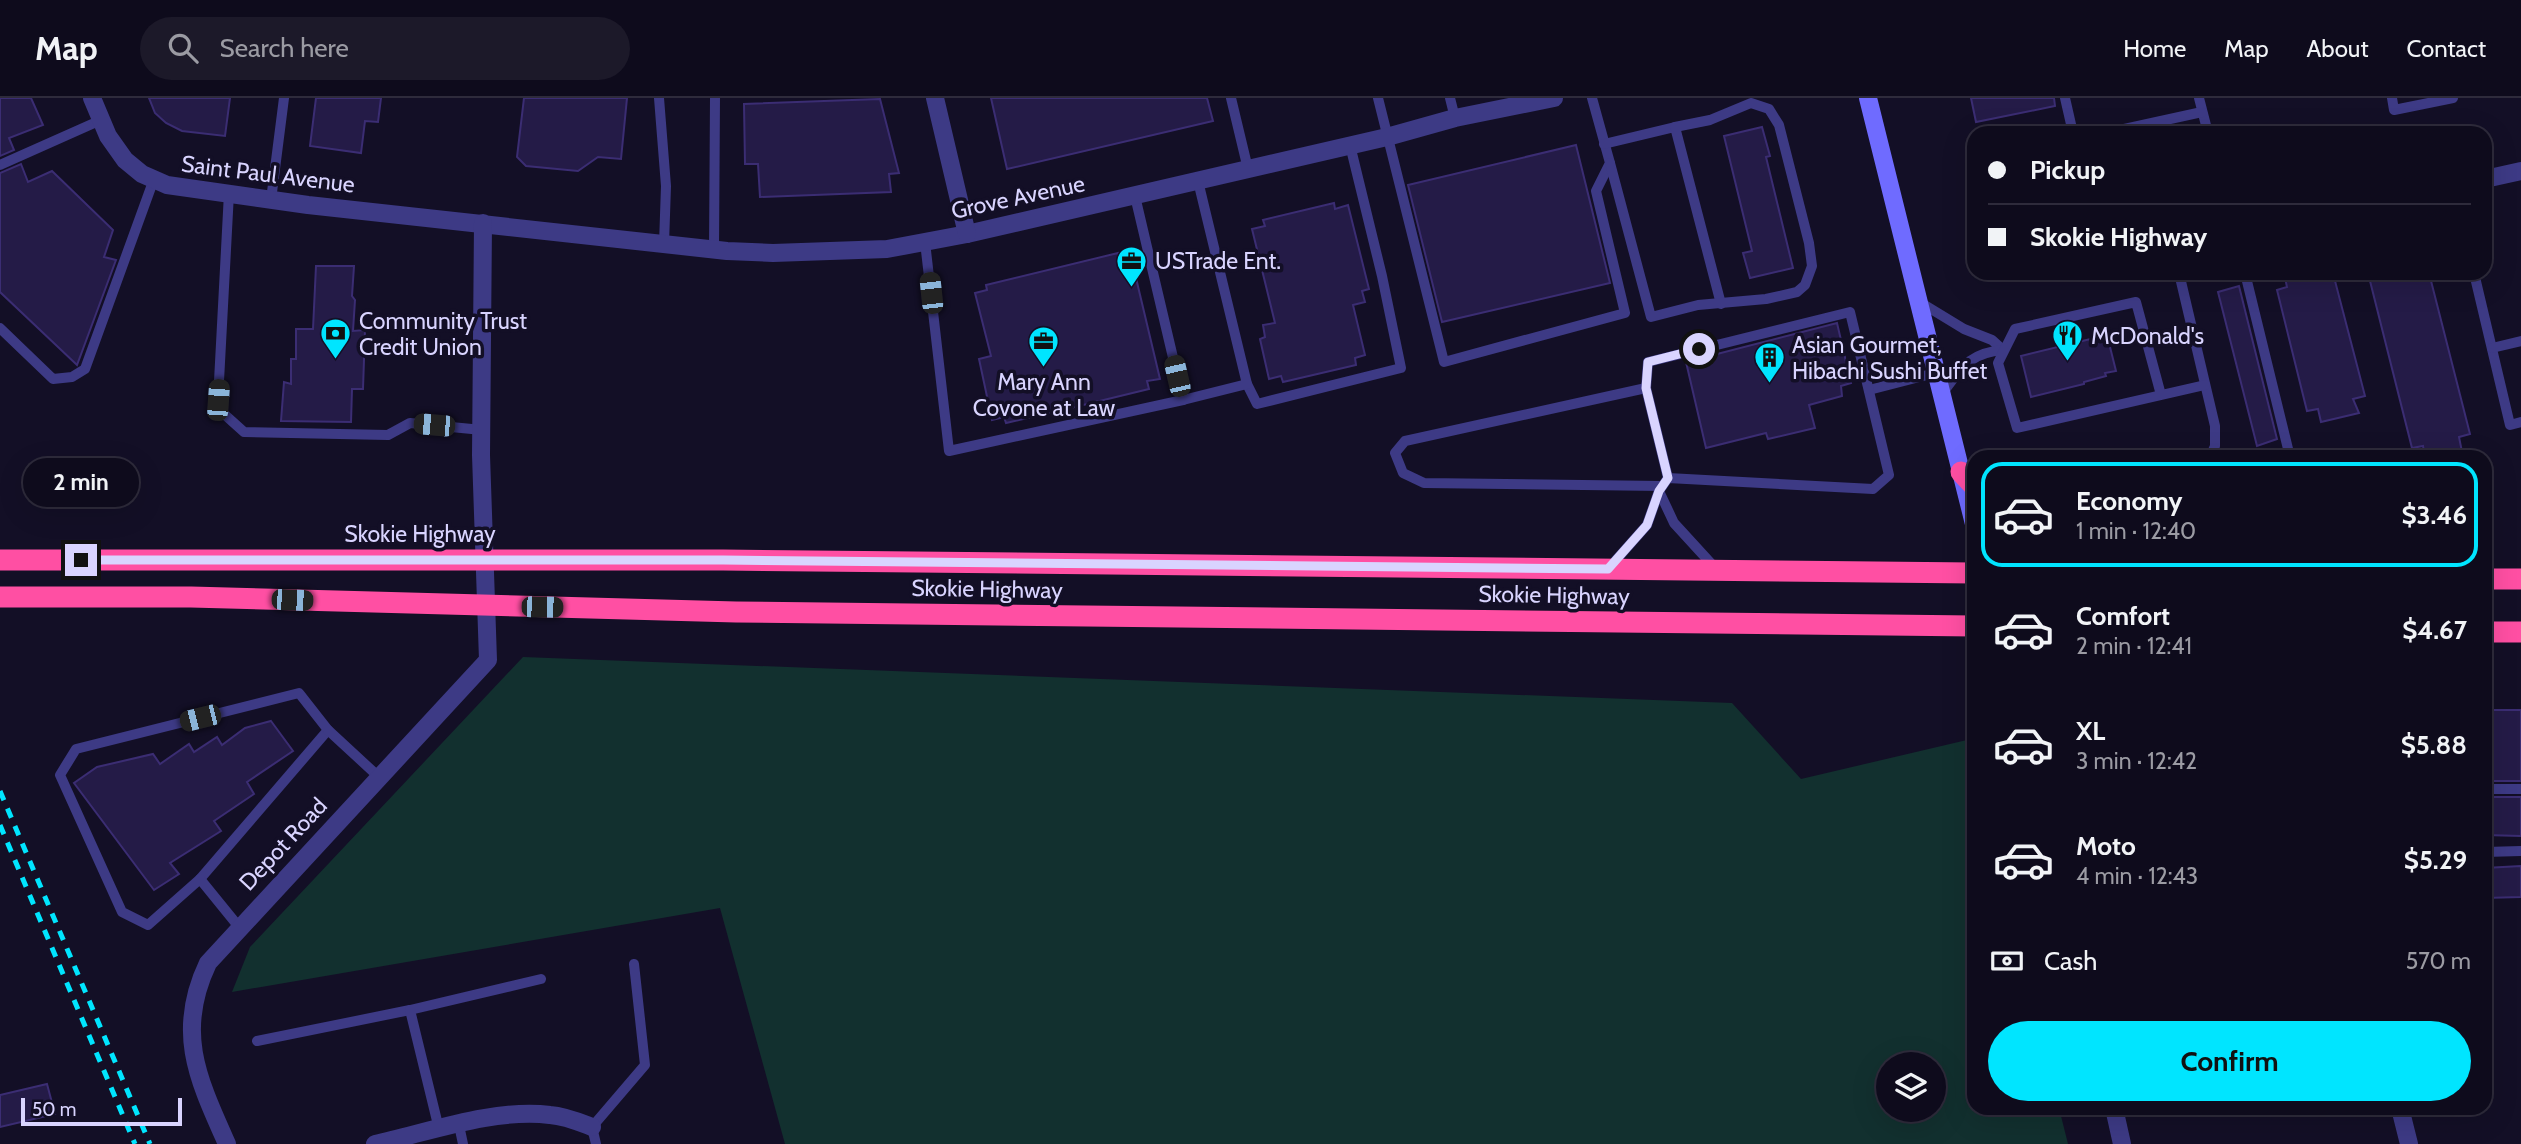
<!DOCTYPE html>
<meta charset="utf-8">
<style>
:root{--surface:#0e0b1c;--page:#1c1929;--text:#f1f3f6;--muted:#9b9ba3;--line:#2e2b3b;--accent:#00e5ff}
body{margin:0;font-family:Cabin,sans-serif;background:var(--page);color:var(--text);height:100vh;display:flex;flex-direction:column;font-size:26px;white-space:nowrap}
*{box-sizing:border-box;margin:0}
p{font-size:23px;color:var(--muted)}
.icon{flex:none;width:38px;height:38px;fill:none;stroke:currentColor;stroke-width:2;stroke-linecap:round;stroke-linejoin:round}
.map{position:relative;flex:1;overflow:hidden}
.panel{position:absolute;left:1967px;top:352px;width:525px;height:665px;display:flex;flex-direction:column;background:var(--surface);border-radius:21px;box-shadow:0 7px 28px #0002,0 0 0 2px var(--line)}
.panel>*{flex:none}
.hud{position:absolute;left:1967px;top:28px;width:525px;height:154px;border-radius:21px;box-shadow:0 7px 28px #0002,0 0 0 2px var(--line);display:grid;align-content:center;height:154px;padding:0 21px;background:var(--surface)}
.controls{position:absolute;left:1876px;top:954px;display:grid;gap:14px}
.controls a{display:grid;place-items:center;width:70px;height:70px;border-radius:50%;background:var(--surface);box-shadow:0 7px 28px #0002,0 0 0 2px var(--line);font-size:35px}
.scale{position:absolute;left:21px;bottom:18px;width:161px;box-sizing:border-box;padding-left:7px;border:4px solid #d9d4ff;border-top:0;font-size:19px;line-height:24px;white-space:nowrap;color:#d9d4ff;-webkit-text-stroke:5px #130f26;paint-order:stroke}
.end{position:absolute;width:32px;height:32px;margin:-16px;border:9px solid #d9d4ff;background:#111;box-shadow:0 0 0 4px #111}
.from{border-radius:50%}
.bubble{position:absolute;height:49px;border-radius:24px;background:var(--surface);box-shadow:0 7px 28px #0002,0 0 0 2px var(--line);font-size:23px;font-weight:800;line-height:49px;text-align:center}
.car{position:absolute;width:21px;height:42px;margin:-21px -10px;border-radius:9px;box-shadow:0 0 5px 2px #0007;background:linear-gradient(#222 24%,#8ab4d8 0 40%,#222 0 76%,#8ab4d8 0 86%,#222 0)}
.hud b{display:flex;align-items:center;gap:24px;height:66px;font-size:26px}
.hud b+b{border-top:2px solid var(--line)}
.hud i{width:18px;height:18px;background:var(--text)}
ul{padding:12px 0 0;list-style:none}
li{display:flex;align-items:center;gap:21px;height:105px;margin:0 14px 10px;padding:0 7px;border:4px solid transparent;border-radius:21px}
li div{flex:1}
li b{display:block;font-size:26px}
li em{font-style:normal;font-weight:800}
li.active{border-color:var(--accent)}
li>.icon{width:63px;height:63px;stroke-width:1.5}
.pay{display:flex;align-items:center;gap:18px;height:77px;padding:0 21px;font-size:26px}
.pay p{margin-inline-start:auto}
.button{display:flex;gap:14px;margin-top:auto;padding:14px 21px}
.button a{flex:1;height:80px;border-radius:42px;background:var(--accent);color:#111;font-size:28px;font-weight:800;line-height:80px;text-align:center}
header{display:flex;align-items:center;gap:42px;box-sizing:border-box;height:98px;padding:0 35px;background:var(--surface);border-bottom:2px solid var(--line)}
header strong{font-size:33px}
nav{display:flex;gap:38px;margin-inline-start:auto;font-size:24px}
.search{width:490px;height:63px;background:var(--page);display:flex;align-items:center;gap:18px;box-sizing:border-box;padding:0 24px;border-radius:38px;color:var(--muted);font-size:26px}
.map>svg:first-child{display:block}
.green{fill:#12302f;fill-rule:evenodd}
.building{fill:#241b47;stroke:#3b2d73;stroke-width:2}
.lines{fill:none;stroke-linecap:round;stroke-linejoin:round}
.lane{stroke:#3d3a85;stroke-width:10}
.street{stroke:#3d3a85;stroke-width:18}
.secondary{stroke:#6f6bff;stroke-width:18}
.highway{stroke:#ff4fa3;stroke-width:21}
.rail{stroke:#00e5ff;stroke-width:5;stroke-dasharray:10 9;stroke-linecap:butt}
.route{stroke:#d9d4ff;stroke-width:9}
.labels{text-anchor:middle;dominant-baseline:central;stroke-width:7;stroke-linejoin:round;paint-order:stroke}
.street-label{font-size:23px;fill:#d9d4ff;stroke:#130f26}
.poi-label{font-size:23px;fill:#d9d4ff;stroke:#130f26;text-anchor:start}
</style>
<header>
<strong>Map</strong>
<div class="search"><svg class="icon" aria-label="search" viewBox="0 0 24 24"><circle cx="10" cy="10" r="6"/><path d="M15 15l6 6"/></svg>Search here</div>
<nav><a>Home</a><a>Map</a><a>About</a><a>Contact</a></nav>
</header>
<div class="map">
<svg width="2521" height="1046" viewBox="0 0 2521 1046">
<rect width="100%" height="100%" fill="#130f26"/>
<path class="green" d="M 523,559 L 1732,605 L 1801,681 L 1967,642 L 1974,671 L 1974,1010 L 2059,1010 L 2068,1046 L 785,1046 L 720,810 L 232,894 L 250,849 ZM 1888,966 L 1934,966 L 1934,1012 L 1888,1012 Z"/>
<g class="building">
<path d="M 0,0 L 31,0 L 43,27 L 9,40 L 14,52 L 0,58 Z"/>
<path d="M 149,0 L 230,0 L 225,38 L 182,33 L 166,25 L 155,15 Z"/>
<path d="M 316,0 L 381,0 L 378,24 L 365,23 L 361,55 L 310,48 Z"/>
<path d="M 524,0 L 627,0 L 621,61 L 598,59 L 578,73 L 526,68 L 517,59 Z"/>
<path d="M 991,0 L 1207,0 L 1213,23 L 1007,71 Z"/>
<path d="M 1971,0 L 2054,0 L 2055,8 L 1976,24 Z"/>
<path d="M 880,1 L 899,75 L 889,76 L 891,94 L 760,99 L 758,66 L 745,66 L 744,6 Z"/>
<path d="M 1762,29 L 1770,58 L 1766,59 L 1793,170 L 1750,180 L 1743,155 L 1752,153 L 1724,38 Z"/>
<path d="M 1576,47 L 1610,185 L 1442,224 L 1408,87 Z"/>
<path d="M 21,66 L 28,84 L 52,73 L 113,132 L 104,159 L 116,162 L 77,267 L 0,194 L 0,75 Z"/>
<path d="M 1334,105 L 1335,111 L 1348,107 L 1369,191 L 1362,193 L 1365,204 L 1353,207 L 1365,257 L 1355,260 L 1356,267 L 1283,284 L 1281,278 L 1269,281 L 1260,241 L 1265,239 L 1263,227 L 1275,225 L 1252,131 L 1265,128 L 1263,122 Z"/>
<path d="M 1118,155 L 1119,161 L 1131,159 L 1160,281 L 1147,283 L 1149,291 L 1079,308 L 1006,325 L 1004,319 L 992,322 L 979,261 L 991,258 L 975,195 L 987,192 L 986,187 Z"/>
<path d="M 316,168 L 354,168 L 352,198 L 355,202 L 353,233 L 365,232 L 363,291 L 352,291 L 351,324 L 281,323 L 284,284 L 291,286 L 291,261 L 296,261 L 296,231 L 313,231 Z"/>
<path d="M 2284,175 L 2324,175 L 2325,180 L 2334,179 L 2365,298 L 2353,301 L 2359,315 L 2321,324 L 2318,311 L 2307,313 L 2277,192 L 2287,189 Z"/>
<path d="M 2368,175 L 2429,175 L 2470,336 L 2459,339 L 2462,354 L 2425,359 L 2423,348 L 2412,350 Z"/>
<path d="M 2239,188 L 2277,341 L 2257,348 L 2218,194 Z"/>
<path d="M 1837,225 L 1851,285 L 1841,288 L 1842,298 L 1809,307 L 1815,330 L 1768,341 L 1766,335 L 1706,350 L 1686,264 Z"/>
<path d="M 2107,237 L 2116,273 L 2105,275 L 2106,278 L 2084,284 L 2084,286 L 2031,299 L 2021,258 Z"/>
<rect x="2485" y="612" width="36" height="71"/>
<path d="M 271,623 L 293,653 L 247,684 L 254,696 L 214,723 L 221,733 L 170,765 L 179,776 L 154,792 L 74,685 L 97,669 L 153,656 L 160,666 L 189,646 L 194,654 L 217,639 L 222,647 L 245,630 Z"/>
<path d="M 2485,699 L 2521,699 L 2521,738 L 2485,737 Z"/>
<path d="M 2521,768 L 2521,799 L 2485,800 L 2485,770 Z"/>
<path d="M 47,986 L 55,1016 L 0,1029 L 0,997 Z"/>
</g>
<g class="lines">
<g class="lane">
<path d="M 659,0 L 666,88 L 664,146"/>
<path d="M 1231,0 L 1248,71"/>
<path d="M 1378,0 L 1444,264 L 1625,215 L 1596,93 L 1610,65 L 1592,0"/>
<path d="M 1450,0 L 1455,20"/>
<path d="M 2065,0 L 2073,35"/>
<path d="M 2199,0 L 2208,35"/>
<path d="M 2392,0 L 2394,12 L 2453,0"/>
<path d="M 2106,35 L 2202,14"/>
<path d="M 1604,46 L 1675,29 L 1721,206"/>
<path d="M 1974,63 L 1974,66"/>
<path d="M 1610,65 L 1651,219 L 1698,207 L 1766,201 L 1797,194 L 1805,187 L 1812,168 L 1809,145 L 1779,27 L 1769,11 L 1751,5 L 1710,22 L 1675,29"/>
<path d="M 0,67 L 101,22"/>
<path d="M 229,95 L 218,302 L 224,316 L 244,334 L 388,337 L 410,325 L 482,332"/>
<path d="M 271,102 L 284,0"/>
<path d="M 925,144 L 949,353 L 1183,302 L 1135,98"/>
<path d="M 714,152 L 715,0"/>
<path d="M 2179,175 L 2215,328 L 2215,348 L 2210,359"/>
<path d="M 2245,175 L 2290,359"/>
<path d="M 2474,175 L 2510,327 L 2521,324"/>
<path d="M 1918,203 L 1964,231 L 1992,242 L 2003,252"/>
<path d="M 0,230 L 53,281 L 72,279 L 85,271 L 154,81"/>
<path d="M 2492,250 L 2521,243"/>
<path d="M 1247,286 L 1257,306 L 1401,270 L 1382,178 L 1350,47"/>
<path d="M 1646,290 L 1405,343 L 1395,355 L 1403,375 L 1424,385 L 1662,388"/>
<path d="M 1869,292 L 1935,275"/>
<path d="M 1941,297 C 1961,271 1968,255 2003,252"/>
<path d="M 2161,297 L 2136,204 L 2015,231 L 1998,265 L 2017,330 L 2205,287"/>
<path d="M 1183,302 L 1247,286 L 1198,83"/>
<path d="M 1659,393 L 1674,425 L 1717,472"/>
<path d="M 1608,471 L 1647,427 L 1659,393 L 1668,380 L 1873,391 L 1889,377 L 1850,214 L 1648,264 L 1646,290 L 1668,380"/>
<path d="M 2485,691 L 2521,691"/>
<path d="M 2485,754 L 2521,753"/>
<path d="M 200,781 L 328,632"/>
<path d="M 239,829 L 200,781 L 148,827 L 122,814 L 60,677 L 76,651 L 299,595 L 328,632 L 380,680"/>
<path d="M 257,943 L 410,912"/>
<path d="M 459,1027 L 463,1046"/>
<path d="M 439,1031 L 410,912 L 541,881"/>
<path d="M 596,1046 L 592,1029 L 645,967 L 634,866"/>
</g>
<g class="street">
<path d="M 92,0 L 108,38 L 125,62 L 142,76 L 167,87 L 308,107 L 727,153 L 773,155 L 887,151 L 967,136 L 1387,39 L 1455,20 L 1554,0"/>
<path d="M 935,0 L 967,136"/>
<path d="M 2485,81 L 2521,73"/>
<path d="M 2114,1010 L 2122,1046"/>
<path d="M 2400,1010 L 2409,1046"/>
<path d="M 227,1046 C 198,981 175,934 208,865 L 488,562 L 481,357 L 483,125"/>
<path d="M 375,1046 C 429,1034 495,1010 550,1017 C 565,1018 579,1024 592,1029"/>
</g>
<path class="secondary" d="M 1868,0 L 1974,426"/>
<g class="highway">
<path d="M 1961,374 L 1974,388"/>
<path d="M 0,462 L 723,462 L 1974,475"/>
<path d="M 2485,481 L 2521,481"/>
<path d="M 0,499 L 191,499 L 736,514 L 1974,528"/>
<path d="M 2485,534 L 2521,534"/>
</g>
<g class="rail">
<path d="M 0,693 L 150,1046"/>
<path d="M 0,727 L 135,1046"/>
</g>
</g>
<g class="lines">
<path class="route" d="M 81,462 L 723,462 L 1608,471 L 1647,427 L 1659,393 L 1668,380 L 1646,290 L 1648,264 L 1699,251"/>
</g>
<defs>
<symbol id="office-pin" viewBox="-11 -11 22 30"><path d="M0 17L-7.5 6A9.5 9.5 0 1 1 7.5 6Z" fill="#00e5ff" stroke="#130f26"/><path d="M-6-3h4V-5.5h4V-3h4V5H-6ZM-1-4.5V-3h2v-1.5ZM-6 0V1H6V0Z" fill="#111"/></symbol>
<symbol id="bank-pin" viewBox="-11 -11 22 30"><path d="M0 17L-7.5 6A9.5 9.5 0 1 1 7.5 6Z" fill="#00e5ff" stroke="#130f26"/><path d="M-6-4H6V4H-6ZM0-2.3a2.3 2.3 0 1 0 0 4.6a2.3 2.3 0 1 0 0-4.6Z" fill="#111"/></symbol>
<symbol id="restaurant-pin" viewBox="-11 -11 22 30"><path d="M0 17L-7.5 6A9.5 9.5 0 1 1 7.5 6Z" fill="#00e5ff" stroke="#130f26"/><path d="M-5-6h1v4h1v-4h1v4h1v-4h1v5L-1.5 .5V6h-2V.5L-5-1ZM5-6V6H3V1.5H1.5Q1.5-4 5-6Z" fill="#111"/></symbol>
<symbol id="building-pin" viewBox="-11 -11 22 30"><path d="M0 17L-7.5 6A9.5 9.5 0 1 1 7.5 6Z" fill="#00e5ff" stroke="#130f26"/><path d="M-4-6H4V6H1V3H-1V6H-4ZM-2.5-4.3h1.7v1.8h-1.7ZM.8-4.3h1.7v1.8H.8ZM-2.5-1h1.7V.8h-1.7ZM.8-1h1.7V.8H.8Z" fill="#111"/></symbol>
</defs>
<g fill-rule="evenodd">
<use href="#office-pin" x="1114" y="146" width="35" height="47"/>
<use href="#bank-pin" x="318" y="218" width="35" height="47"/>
<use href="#restaurant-pin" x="2050" y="220" width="35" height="47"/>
<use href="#office-pin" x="1026" y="226" width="35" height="47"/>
<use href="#building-pin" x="1752" y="242" width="35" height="47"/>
</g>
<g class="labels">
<g class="street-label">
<text transform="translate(268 76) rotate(7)">Saint Paul Avenue</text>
<text transform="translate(1018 99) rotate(-12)">Grove Avenue</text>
<text x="420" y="436">Skokie Highway</text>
<text transform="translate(987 491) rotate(1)">Skokie Highway</text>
<text transform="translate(1554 497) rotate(1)">Skokie Highway</text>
<text transform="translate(283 746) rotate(-47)">Depot Road</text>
</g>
<g class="poi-label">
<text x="1155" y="163">USTrade Ent.</text>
<text x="359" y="223">Community Trust<tspan x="359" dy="26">Credit Union</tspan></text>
<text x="2091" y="238">McDonald's</text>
<text x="1792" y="247">Asian Gourmet,<tspan x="1792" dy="26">Hibachi Sushi Buffet</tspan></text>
<text x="1044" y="284" text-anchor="middle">Mary Ann<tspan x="1044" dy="26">Covone at Law</tspan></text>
</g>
</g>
</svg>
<div class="controls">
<a><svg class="icon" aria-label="layers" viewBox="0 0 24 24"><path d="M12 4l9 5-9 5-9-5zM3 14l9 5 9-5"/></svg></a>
</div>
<div class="scale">50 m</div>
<i class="end from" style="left:1699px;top:251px"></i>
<i class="end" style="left:81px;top:462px"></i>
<div class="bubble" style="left:23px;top:360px;width:116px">2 min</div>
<i class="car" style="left:931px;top:195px;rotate:354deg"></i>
<i class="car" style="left:1177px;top:278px;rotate:347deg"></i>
<i class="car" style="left:218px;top:302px;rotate:4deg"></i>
<i class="car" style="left:434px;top:327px;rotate:275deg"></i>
<i class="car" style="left:292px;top:502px;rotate:92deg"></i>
<i class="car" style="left:542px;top:509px;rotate:91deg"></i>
<i class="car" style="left:200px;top:620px;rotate:256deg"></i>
<div class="hud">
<b><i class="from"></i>Pickup</b>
<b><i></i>Skokie Highway</b>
</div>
<section class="panel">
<ul>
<li class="active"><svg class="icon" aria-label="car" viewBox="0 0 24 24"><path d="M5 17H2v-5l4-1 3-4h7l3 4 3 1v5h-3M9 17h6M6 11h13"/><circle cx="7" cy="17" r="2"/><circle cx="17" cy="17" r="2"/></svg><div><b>Economy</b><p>1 min · 12:40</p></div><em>$3.46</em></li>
<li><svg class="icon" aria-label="car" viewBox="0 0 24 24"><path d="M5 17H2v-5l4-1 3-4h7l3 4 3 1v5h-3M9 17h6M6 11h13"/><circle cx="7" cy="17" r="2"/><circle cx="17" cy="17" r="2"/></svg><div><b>Comfort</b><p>2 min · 12:41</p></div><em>$4.67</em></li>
<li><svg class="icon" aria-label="car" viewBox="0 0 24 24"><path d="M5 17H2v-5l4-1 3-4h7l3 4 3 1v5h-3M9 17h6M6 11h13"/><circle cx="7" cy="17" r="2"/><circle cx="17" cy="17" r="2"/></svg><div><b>XL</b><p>3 min · 12:42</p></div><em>$5.88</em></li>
<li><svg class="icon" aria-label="car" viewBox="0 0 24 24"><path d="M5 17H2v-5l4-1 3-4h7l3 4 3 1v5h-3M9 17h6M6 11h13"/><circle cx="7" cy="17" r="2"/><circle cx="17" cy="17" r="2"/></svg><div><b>Moto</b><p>4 min · 12:43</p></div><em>$5.29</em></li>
</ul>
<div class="pay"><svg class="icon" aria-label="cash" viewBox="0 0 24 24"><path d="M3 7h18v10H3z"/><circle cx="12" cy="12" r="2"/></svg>Cash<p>570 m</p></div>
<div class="button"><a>Confirm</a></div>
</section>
</div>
